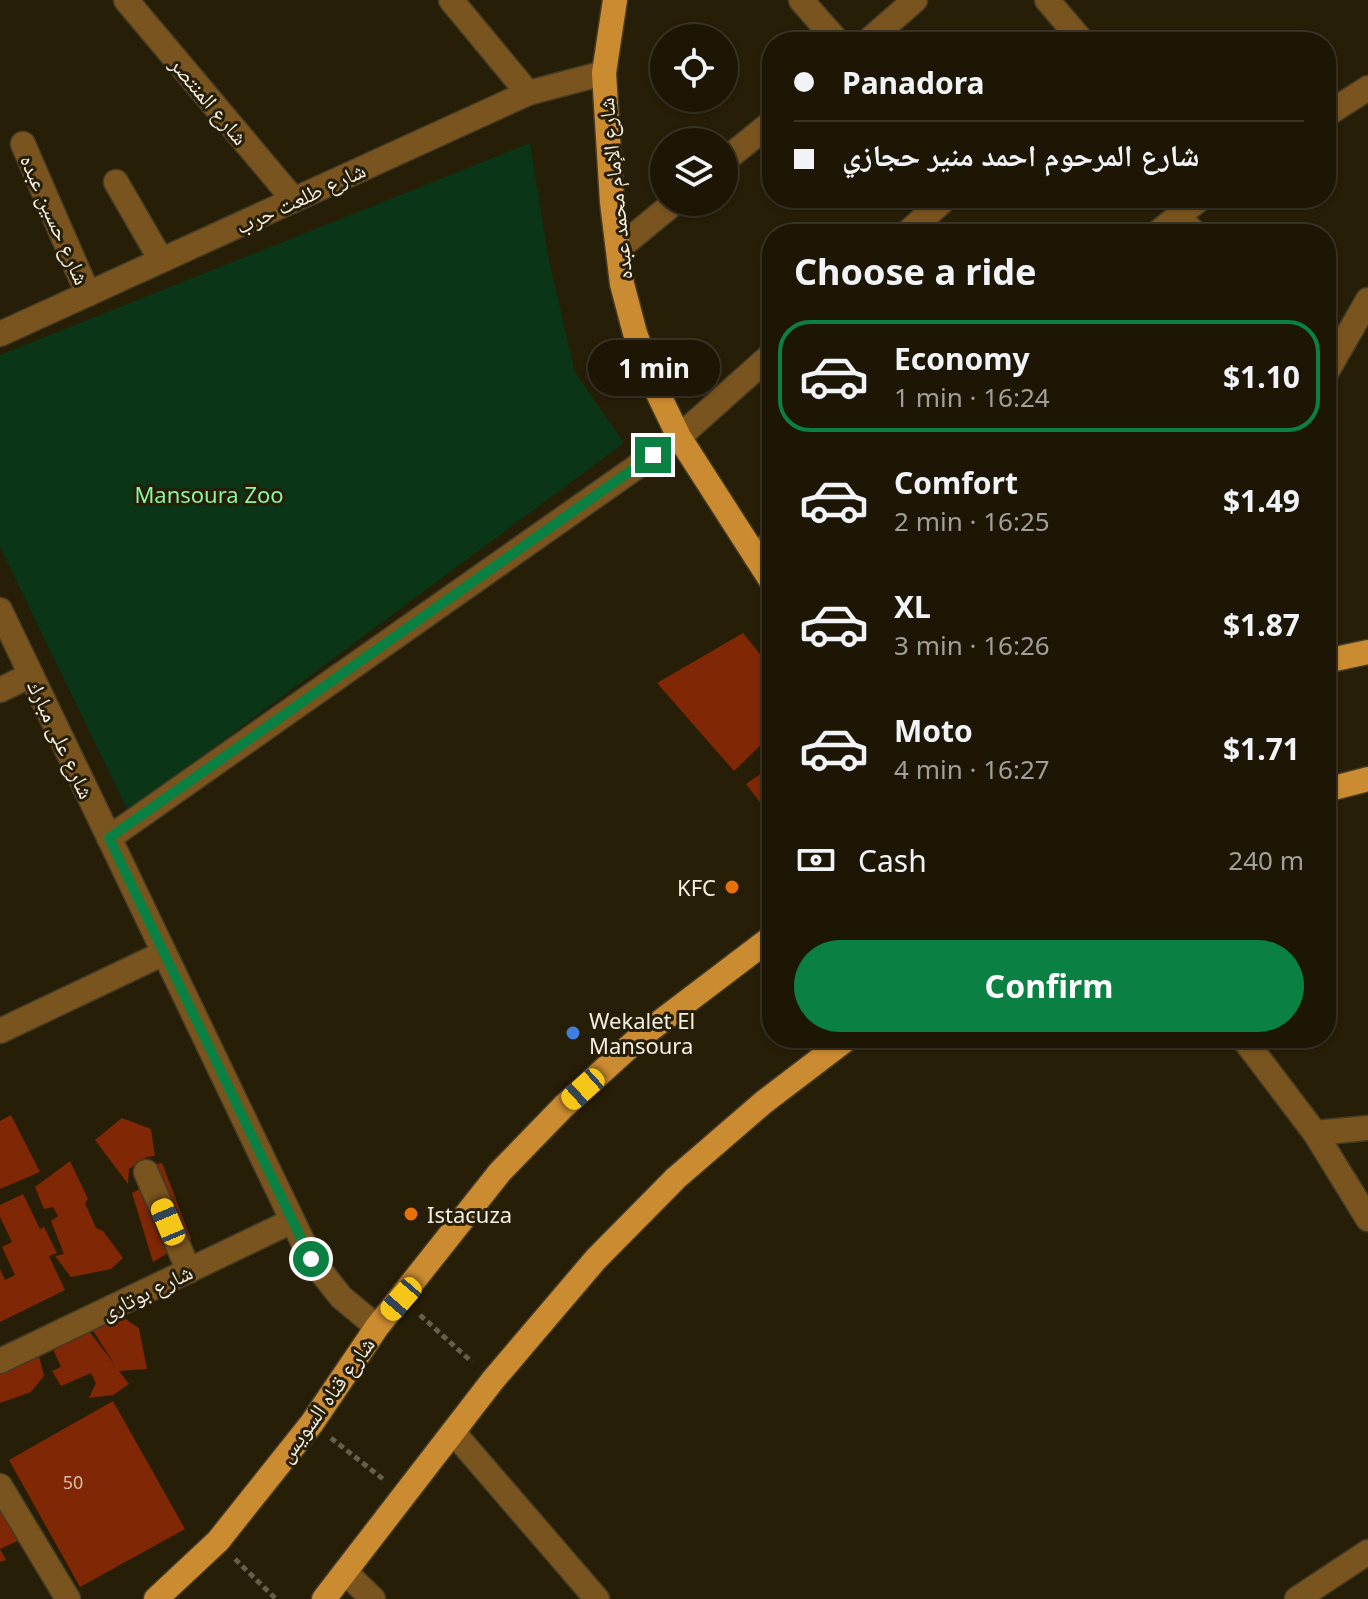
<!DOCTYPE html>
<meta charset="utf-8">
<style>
:root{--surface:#1d1605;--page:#2a2313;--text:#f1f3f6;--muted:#a09f9a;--line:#3b3527;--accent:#0b8043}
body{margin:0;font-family:"Noto Sans","Noto Naskh Arabic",sans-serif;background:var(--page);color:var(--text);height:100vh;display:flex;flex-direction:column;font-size:30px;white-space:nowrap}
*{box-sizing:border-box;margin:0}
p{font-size:26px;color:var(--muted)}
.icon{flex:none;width:44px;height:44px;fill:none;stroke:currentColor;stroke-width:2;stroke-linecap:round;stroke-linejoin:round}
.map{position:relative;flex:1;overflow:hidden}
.details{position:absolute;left:762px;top:224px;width:574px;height:824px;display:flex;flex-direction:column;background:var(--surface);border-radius:32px;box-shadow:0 2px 6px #0004,0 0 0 2px var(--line)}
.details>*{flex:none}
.banner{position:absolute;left:762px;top:32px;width:574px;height:176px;border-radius:32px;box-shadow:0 2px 6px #0004,0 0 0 2px var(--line);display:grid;align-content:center;height:176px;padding:0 32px;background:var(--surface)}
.fabs{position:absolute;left:650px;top:24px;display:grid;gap:16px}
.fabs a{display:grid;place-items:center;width:88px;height:88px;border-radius:50%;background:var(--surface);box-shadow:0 2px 6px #0004,0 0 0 2px var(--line);font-size:40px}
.end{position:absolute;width:36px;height:36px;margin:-18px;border:10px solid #0b8043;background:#fff;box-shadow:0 0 0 4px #fff}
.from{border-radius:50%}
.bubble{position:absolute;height:56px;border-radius:28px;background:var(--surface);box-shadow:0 2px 6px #0004,0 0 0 2px var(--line);font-size:26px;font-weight:700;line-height:56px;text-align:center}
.car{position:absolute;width:24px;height:48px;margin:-24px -12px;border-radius:10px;box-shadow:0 0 6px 2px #0007;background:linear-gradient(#f5c518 24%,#345 0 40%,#f5c518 0 76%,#345 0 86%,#f5c518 0)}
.banner b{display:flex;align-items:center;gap:28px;height:76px;font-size:30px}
.banner b+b{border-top:2px solid var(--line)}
.banner i{width:20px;height:20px;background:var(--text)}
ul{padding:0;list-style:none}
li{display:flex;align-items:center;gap:24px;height:112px;margin:0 16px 12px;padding:0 16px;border:4px solid transparent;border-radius:32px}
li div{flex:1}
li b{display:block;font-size:30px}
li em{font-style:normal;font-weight:700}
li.current{border-color:var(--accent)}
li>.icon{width:72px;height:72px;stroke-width:1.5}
h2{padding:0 32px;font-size:36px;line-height:96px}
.pay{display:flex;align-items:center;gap:20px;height:88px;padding:0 32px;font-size:30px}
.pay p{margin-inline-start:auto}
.cta{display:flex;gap:16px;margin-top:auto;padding:16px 32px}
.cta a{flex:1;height:92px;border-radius:48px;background:var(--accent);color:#fff;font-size:32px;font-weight:700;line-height:92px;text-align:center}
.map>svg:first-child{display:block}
.green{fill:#0a3516}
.building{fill:#802705}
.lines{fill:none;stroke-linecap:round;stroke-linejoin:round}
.minor-casing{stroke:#443b26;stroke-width:27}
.major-casing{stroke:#443b26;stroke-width:27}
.path{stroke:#665e4a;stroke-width:5;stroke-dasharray:6 4;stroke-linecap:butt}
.minor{stroke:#7a541e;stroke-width:24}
.major{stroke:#cb8b30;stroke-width:24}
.route{stroke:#0b8043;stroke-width:10}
.food-dot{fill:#e8710a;stroke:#271e07;stroke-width:3}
.shop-dot{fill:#3f7fe0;stroke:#271e07;stroke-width:3}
.labels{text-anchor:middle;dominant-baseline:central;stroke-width:6;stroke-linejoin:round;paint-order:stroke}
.number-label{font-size:18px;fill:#d8bdab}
.street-label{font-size:22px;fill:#f5efe2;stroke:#271e07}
.park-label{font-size:22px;fill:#88f79f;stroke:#271e07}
.poi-label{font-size:22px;fill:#f5efe2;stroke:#271e07;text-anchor:start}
</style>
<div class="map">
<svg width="1368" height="1599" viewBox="0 0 1368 1599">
<rect width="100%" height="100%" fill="#271e07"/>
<path class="green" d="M 530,143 L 549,260 L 575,372 L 624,443 L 128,811 L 0,547 L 0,355 Z"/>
<g class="building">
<path d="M 743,633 L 772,669 L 772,734 L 734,771 L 657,683 Z"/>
<path d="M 772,766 L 772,818 L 746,784 Z"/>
<path d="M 11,1115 L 40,1172 L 0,1189 L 0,1121 Z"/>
<path d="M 122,1118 L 151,1129 L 155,1156 L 147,1157 L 129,1169 L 128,1184 L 95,1140 Z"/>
<path d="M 70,1161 L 88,1199 L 85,1203 L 96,1228 L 103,1231 L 123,1258 L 111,1269 L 71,1277 L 55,1256 L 64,1254 L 51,1221 L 58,1216 L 53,1207 L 44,1209 L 35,1187 Z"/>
<path d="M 162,1163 L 191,1239 L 153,1262 L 132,1193 L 144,1187 L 140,1167 Z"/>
<path d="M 23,1194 L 40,1229 L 44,1227 L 57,1253 L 49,1256 L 65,1290 L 0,1322 L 0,1269 L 5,1280 L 15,1275 L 2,1247 L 12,1242 L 0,1217 L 0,1205 Z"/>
<path d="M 118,1314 L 139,1328 L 147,1369 L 119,1371 L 129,1384 L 113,1395 L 89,1398 L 96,1383 L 91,1373 L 61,1386 L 52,1371 L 61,1367 L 51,1345 L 85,1326 L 115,1365 L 90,1326 Z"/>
<path d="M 39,1356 L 44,1376 L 31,1392 L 0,1403 L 0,1371 Z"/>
<path d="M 113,1401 L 185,1529 L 80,1587 L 9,1460 Z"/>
<path d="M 0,1503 L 22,1539 L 0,1549 L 6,1560 L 0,1562 Z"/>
</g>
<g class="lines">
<defs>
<g id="minor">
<path d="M 126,0 L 294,200"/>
<path d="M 451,0 L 528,93"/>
<path d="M 801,0 L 838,42"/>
<path d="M 1047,0 L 1083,42"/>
<path d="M 867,42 L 915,0"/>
<path d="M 1326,115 L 1368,88"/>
<path d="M 23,144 L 88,294"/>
<path d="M 724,161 L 772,122"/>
<path d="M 116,182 L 161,260"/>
<path d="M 1177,217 L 1196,234"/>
<path d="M 906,234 L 946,198"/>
<path d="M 1156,234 L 1201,198"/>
<path d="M 618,249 L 675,202"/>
<path d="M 0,334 L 528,93 L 604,73"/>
<path d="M 1326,373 L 1368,300"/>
<path d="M 755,556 L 772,542"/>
<path d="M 0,610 L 311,1259 L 341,1297 L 377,1327"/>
<path d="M 0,690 L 31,675"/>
<path d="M 109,838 L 679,437 L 772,354"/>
<path d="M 0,1031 L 164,953"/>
<path d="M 1243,1038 L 1315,1133 L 1368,1219"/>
<path d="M 1315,1133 L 1368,1128"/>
<path d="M 146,1172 L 189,1271"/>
<path d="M 0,1361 L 292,1221"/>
<path d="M 453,1432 L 597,1599"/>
<path d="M 0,1486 L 68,1599"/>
<path d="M 345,1572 L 373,1599"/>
<path d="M 1297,1599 L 1368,1552"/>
</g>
<g id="major">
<path d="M 615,0 L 604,73 L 612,202 L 622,284 L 635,333 L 653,383 L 679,437 L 772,582"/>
<path d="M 1326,661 L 1368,652"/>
<path d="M 1326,790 L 1368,779"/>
<path d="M 156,1599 L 218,1541 L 312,1423 L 377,1327 L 500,1172 L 564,1106 L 639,1038 L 772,937"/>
<path d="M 324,1599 L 493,1380 L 596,1259 L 676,1178 L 764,1102 L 848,1038"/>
</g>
</defs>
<use href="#minor" class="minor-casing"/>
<use href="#major" class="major-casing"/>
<g class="path">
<path d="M 420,1315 L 472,1362"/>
<path d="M 331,1438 L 383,1479"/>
<path d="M 235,1559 L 276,1599"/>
</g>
<use href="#minor" class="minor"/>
<use href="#major" class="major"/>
</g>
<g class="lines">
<path class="route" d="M 311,1259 L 109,838 L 653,455"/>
</g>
<g class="food-dot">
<circle cx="732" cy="887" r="8"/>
<circle cx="411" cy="1214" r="8"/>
</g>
<circle class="shop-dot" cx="573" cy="1033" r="8"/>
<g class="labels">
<g class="number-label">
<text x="73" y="1482">50</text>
</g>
<g class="street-label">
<text transform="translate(210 100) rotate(50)">شارع المنتصر</text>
<text transform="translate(614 189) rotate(-96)">شارع الإمام محمد عبده</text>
<text transform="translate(300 197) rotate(-25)">شارع طلعت حرب</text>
<text transform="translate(56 219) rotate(66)">شارع حسين عبده</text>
<text transform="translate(62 739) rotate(65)">شارع على مبارك</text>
<text transform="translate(146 1291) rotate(-26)">شارع بوتارى</text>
<text transform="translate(325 1399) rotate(-54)">شارع قناه السويس</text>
</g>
<g class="park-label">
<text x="209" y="494">Mansoura Zoo</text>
</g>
<g class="poi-label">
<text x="716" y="887" text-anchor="end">KFC</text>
<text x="589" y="1020">Wekalet El<tspan x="589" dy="25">Mansoura</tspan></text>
<text x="427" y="1214">Istacuza</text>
</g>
</g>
</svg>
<div class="fabs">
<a><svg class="icon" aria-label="locate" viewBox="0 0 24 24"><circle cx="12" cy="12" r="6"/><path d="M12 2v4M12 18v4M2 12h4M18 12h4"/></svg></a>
<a><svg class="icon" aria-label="layers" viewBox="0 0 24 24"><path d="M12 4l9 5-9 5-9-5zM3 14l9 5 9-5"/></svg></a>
</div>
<i class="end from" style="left:311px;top:1259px"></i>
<i class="end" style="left:653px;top:455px"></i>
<div class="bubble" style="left:588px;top:340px;width:132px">1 min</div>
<i class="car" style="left:583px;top:1089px;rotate:228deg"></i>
<i class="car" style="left:168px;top:1222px;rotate:337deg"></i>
<i class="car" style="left:401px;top:1299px;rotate:221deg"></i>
<div class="banner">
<b><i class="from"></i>Panadora</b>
<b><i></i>شارع المرحوم احمد منير حجازي</b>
</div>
<section class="details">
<h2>Choose a ride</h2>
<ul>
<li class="current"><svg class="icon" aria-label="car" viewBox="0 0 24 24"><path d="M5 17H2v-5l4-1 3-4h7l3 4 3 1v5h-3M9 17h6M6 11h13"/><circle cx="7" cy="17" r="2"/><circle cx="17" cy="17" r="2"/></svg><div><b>Economy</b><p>1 min · 16:24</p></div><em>$1.10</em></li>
<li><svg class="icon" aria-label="car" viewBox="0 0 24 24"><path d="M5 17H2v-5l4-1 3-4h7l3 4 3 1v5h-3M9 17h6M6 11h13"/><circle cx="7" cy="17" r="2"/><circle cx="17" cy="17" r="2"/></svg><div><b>Comfort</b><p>2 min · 16:25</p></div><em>$1.49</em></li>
<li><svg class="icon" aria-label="car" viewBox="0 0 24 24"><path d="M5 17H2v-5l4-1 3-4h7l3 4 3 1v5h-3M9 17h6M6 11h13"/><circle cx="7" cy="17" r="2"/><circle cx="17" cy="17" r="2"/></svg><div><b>XL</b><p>3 min · 16:26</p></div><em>$1.87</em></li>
<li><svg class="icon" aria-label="car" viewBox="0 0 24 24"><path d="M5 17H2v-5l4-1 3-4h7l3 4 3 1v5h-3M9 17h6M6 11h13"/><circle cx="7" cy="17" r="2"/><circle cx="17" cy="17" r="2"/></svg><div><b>Moto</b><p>4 min · 16:27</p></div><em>$1.71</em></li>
</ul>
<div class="pay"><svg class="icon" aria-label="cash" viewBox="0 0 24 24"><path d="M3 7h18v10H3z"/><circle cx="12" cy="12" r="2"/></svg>Cash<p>240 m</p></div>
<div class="cta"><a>Confirm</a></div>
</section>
</div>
